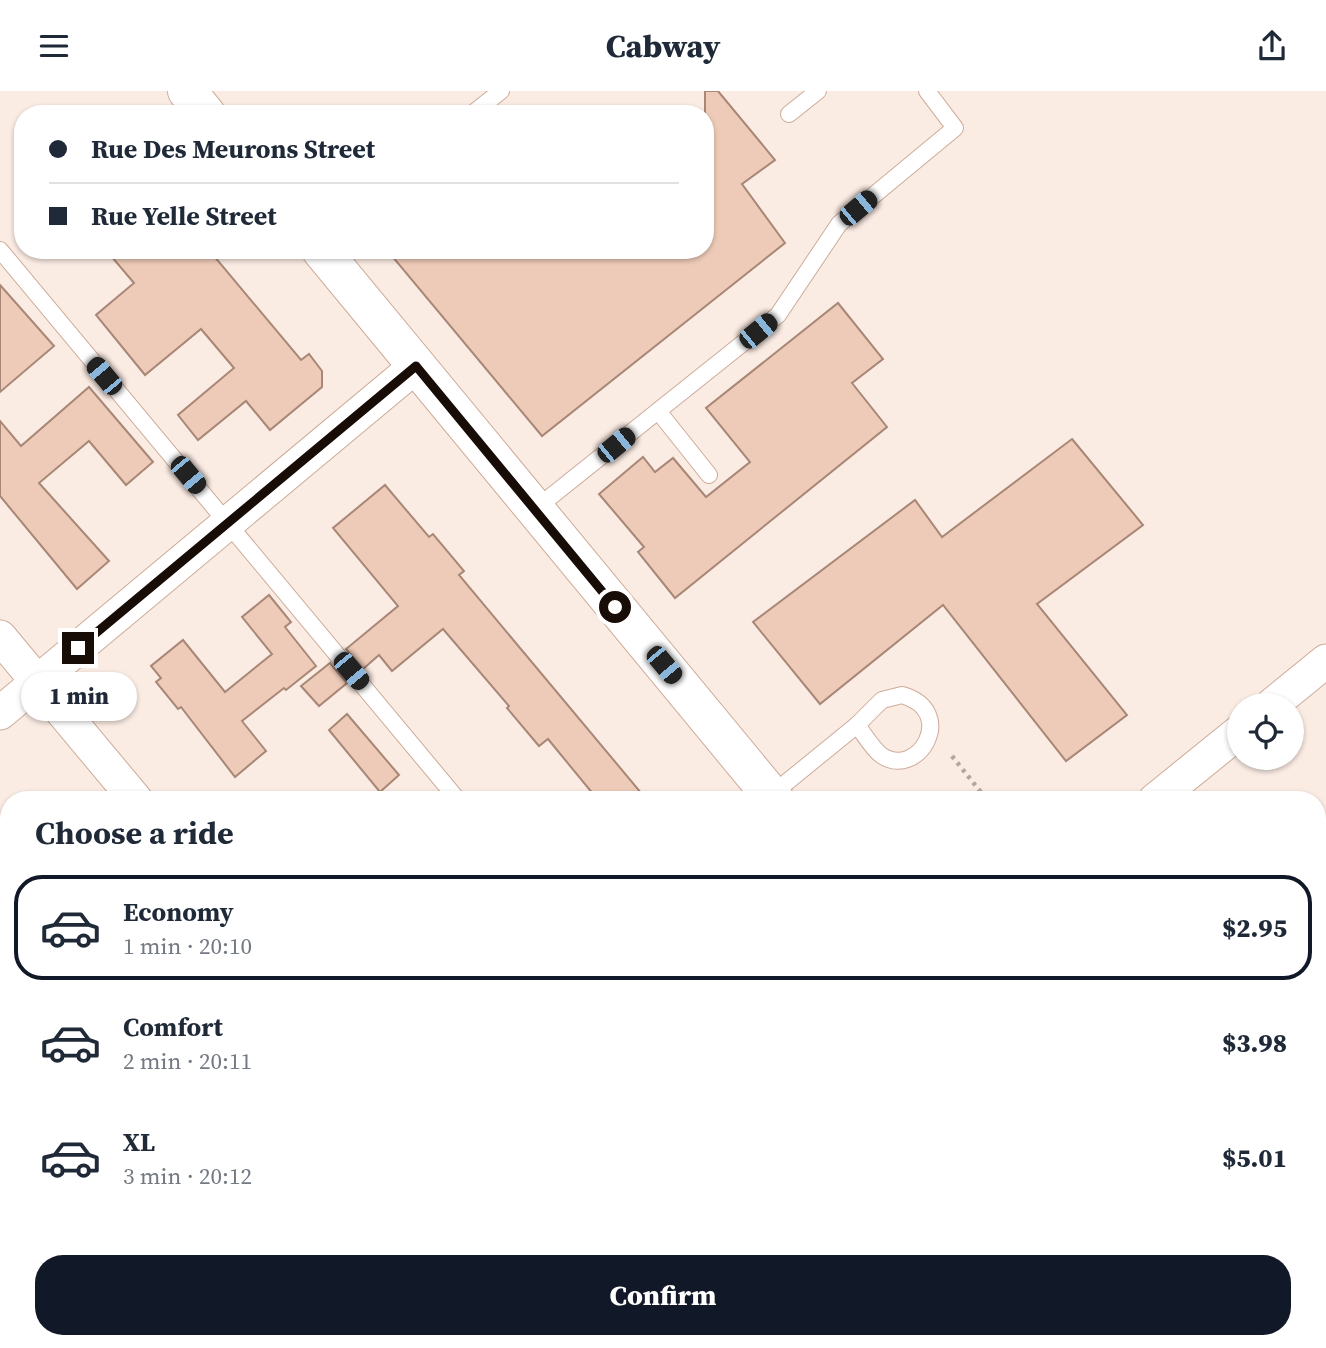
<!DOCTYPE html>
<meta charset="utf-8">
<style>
:root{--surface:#fff;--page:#f2f2f3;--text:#1f2937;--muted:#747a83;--line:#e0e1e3;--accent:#111827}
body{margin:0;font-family:"Source Serif 4",serif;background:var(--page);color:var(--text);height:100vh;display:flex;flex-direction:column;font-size:26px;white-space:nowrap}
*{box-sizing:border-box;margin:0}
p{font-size:23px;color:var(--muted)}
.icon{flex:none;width:38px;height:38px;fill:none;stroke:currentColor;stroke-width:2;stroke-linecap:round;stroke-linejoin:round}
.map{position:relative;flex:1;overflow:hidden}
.side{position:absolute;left:0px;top:700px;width:1326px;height:558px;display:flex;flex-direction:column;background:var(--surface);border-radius:28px 28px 0 0;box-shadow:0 2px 5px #0004}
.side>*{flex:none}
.top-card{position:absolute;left:14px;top:14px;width:700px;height:154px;border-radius:28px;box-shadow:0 2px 5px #0004;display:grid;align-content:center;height:154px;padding:0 35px;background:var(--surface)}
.fabs{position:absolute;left:1227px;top:602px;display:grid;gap:14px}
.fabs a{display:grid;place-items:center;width:77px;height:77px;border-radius:50%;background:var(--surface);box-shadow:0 2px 5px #0004;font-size:35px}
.end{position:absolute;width:32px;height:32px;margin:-16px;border:9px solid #180c07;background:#fff;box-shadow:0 0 0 4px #fff}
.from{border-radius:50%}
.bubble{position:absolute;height:49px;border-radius:24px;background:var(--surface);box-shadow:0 2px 5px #0004;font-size:23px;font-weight:800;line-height:49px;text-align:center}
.car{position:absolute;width:21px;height:42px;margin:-21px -10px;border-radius:9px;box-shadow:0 0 5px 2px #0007;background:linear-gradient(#222 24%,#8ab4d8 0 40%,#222 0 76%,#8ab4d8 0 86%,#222 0)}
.top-card b{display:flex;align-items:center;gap:24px;height:66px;font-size:26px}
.top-card b+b{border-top:2px solid var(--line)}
.top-card i{width:18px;height:18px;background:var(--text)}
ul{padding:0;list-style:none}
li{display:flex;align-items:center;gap:21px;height:105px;margin:0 14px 10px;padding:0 21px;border:4px solid transparent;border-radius:28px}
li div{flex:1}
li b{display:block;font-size:26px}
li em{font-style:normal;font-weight:800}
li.on{border-color:var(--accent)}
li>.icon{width:63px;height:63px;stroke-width:1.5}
h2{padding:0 35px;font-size:32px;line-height:84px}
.button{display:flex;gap:14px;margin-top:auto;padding:14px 35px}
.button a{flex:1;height:80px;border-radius:28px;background:var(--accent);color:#fff;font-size:28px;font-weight:800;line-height:80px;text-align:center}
header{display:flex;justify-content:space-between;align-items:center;height:91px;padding:0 35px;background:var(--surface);font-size:32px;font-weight:800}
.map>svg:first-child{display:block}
.building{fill:#eecbb8;stroke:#a88776;stroke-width:2}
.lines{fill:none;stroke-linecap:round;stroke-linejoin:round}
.lane-casing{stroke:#ceab9a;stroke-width:18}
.street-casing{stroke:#ceab9a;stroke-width:35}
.secondary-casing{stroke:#ceab9a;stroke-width:40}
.path{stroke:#b4a69f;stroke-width:4.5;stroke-dasharray:3.5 5;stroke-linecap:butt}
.lane{stroke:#fff;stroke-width:16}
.street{stroke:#fff;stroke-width:33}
.secondary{stroke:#fff;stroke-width:38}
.route{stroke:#180c07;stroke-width:9}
</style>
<header><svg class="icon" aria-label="menu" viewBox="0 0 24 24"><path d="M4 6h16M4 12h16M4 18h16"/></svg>Cabway<svg class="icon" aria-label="share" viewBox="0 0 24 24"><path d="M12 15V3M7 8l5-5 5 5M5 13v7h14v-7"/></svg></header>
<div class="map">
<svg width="1326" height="1257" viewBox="0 0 1326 1257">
<rect width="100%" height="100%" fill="#faebe3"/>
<g class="building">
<path d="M 705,0 L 718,0 L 775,69 L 742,93 L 785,152 L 542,345 L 387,159 L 705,159 Z"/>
<path d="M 106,159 L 209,159 L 301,269 L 309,263 L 322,280 L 322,296 L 270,339 L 246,310 L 198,349 L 178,324 L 234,277 L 201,238 L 145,284 L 96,224 L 134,192 Z"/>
<path d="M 0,194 L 54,255 L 0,301 Z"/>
<path d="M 838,212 L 883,268 L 852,292 L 887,336 L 675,507 L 638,461 L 644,456 L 599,403 L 643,366 L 655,381 L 673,367 L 706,406 L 750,371 L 706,317 Z"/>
<path d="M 89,296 L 153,371 L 126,394 L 89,350 L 39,392 L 109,470 L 77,498 L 0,405 L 0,330 L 21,355 Z"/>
<path d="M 1072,348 L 1143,434 L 1037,513 L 1127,624 L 1066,670 L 943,514 L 820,613 L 753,531 L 915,409 L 942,446 Z"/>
<path d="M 385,394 L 429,446 L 433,443 L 464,480 L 459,484 L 647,709 L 598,709 L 548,648 L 539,655 L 507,617 L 509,615 L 443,538 L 392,580 L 379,564 L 363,578 L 346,558 L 398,515 L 333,437 Z"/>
<path d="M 269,504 L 291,531 L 285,536 L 316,575 L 286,599 L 284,597 L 242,630 L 266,660 L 235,686 L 181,616 L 178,618 L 156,591 L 161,587 L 151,575 L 183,549 L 225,601 L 272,563 L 242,526 Z"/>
<path d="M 330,572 L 347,592 L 319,615 L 301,595 Z"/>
<path d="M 347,623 L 399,684 L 380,701 L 329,639 Z"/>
</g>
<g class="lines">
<defs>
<g id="lane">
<path d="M 472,23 L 501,0"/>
<path d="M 789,23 L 818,0"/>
<path d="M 0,159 L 458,709"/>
<path d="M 658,320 L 709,384"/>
<path d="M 534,419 L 778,224 L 839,133 L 955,37 L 927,0"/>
<path d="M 902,604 C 959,620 918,690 881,664 C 872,657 864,643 857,634 L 882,609 Z"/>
<path d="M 771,704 L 857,634"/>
<path d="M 0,927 L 9,937"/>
<path d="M 1318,1087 L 1326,1097"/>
<path d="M 268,1250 L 274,1257"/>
<path d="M 905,1250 L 911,1257"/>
</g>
<g id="street">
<path d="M 0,546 L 136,709"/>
<path d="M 1272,614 L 1326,570"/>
<path d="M 0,622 L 416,275"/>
<path d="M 1155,709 L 1239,641"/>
<path d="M 513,1257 L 522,1250"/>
</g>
<g id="secondary">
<path d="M 187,0 L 206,23"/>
<path d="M 321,159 L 775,709"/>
<path d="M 1230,1250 L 1237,1257"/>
</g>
</defs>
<use href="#lane" class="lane-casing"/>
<use href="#street" class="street-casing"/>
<use href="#secondary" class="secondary-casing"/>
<path class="path" d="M 952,665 L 987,709"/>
<use href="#lane" class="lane"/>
<use href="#street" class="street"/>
<use href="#secondary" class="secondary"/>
</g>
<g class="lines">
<path class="route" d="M 78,557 L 416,275 L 615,516"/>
</g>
</svg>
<div class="fabs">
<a><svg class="icon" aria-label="locate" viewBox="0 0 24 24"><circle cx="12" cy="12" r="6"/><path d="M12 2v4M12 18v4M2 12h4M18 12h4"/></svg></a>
</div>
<i class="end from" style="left:615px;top:516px"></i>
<i class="end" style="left:78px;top:557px"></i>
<div class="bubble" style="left:21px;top:581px;width:116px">1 min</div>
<i class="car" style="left:858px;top:117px;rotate:50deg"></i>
<i class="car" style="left:758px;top:240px;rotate:51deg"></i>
<i class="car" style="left:104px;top:285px;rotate:320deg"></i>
<i class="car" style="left:616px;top:354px;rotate:51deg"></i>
<i class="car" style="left:188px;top:384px;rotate:140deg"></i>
<i class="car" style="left:664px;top:574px;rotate:140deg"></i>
<i class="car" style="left:351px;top:580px;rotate:140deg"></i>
<div class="top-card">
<b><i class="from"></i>Rue Des Meurons Street</b>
<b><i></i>Rue Yelle Street</b>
</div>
<section class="side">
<h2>Choose a ride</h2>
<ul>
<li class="on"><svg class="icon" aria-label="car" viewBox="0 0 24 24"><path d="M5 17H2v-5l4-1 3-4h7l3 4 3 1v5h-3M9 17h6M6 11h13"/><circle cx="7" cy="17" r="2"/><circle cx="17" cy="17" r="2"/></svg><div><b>Economy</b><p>1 min · 20:10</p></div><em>$2.95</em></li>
<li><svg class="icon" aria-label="car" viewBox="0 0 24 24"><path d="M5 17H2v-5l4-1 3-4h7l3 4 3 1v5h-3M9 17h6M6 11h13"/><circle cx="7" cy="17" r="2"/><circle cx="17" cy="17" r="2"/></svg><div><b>Comfort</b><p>2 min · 20:11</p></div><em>$3.98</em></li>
<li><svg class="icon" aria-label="car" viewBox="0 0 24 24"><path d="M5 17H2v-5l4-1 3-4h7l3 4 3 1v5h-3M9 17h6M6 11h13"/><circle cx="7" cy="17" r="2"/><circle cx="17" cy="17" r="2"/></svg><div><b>XL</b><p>3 min · 20:12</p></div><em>$5.01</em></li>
</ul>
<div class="button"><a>Confirm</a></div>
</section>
</div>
